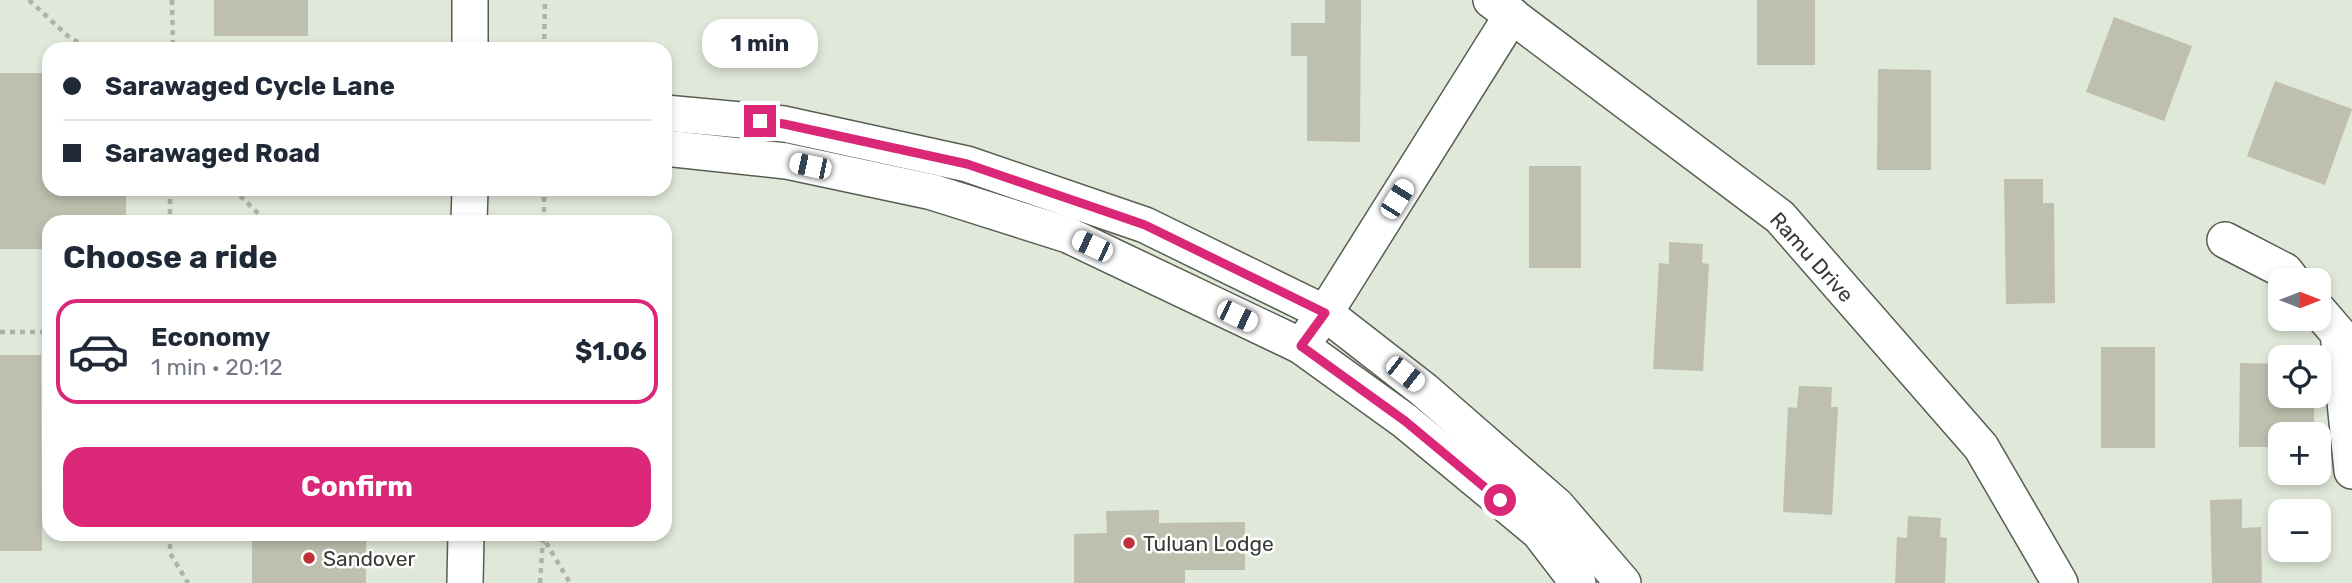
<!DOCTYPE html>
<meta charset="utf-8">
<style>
:root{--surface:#fff;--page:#f2f2f3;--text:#1f2937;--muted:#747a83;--line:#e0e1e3;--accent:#db2777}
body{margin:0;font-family:Rubik,sans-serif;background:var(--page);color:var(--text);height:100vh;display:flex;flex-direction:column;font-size:26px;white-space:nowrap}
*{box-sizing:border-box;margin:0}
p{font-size:23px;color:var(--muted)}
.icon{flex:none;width:38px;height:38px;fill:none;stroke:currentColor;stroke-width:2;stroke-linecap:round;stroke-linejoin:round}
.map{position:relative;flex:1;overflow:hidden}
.details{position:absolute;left:42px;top:215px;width:630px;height:326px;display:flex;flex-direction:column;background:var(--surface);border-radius:21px;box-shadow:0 4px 10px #0003}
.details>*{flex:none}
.hud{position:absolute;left:42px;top:42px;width:630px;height:154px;border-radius:21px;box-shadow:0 4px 10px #0003;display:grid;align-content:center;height:154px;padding:0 21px;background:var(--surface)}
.needle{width:46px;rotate:90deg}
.tools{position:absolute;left:2268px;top:268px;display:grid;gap:14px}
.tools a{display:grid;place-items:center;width:63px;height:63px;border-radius:14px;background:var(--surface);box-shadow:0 4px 10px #0003;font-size:35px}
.end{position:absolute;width:32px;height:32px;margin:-16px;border:9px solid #db2777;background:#fff;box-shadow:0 0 0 4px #fff}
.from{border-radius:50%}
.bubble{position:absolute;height:49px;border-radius:21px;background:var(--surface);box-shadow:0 4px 10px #0003;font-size:23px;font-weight:700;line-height:49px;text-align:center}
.car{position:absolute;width:21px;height:42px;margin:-21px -10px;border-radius:9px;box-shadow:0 0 5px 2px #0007;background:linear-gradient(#fff 24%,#345 0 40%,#fff 0 76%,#345 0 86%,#fff 0)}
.hud b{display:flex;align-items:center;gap:24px;height:66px;font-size:26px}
.hud b+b{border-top:2px solid var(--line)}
.hud i{width:18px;height:18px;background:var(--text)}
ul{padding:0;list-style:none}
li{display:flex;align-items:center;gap:21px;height:105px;margin:0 14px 10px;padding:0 7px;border:4px solid transparent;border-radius:21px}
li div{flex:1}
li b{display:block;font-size:26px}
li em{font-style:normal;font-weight:700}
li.current{border-color:var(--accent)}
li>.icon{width:63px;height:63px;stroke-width:1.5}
h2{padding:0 21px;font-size:32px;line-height:84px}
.button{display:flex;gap:14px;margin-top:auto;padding:14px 21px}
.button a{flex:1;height:80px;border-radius:21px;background:var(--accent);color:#fff;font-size:28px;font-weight:700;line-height:80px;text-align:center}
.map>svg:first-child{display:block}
.building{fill:#bebfae}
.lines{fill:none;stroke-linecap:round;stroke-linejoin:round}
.minor-casing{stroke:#575e51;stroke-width:38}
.path{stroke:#acb3a7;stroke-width:4.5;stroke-dasharray:5 5;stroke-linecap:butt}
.minor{stroke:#fff;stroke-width:35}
.route{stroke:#db2777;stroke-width:9}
.poi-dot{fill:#c03039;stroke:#fff;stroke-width:2.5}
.labels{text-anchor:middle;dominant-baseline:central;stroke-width:5;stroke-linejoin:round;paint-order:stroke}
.street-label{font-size:21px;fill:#373b35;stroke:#fff}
.poi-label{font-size:21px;fill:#373b35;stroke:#fff;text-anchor:start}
</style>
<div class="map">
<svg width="2352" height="583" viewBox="0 0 2352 583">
<rect width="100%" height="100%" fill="#e0e8d9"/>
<g class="building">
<rect x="214" y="0" width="94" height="36"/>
<path d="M 1325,0 L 1361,0 L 1360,142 L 1307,141 L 1307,56 L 1291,56 L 1291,23 L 1325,23 Z"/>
<rect x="1757" y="0" width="58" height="65"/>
<path d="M 2114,17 L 2192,46 L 2164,121 L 2086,92 Z"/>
<path d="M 1878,69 L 1931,70 L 1931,170 L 1877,170 Z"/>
<path d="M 0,73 L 49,73 L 49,189 L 126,189 L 126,222 L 49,222 L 49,249 L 0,249 Z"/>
<path d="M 2275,81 L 2352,109 L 2325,185 L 2247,156 Z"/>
<rect x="1529" y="166" width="52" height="102"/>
<path d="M 2004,179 L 2043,179 L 2043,203 L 2054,203 L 2055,303 L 2006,304 Z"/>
<path d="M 1669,242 L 1703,244 L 1702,263 L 1709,264 L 1703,371 L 1653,369 L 1659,263 L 1669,264 Z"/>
<rect x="2101" y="347" width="54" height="101"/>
<path d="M 0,355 L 41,355 L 42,551 L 0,551 Z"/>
<path d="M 2240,363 L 2280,364 L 2280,396 L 2314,396 L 2314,434 L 2280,434 L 2280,447 L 2239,447 Z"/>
<path d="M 1799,386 L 1832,387 L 1831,407 L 1838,407 L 1832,515 L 1783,512 L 1788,407 L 1797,408 Z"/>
<path d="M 2242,499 L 2242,528 L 2261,527 L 2262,583 L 2212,583 L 2210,500 Z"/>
<path d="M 1159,510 L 1159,523 L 1245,522 L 1245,570 L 1185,570 L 1185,583 L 1074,583 L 1074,534 L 1107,533 L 1106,511 Z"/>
<path d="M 1908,516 L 1941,518 L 1940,537 L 1947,538 L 1945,583 L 1895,583 L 1897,537 L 1907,538 Z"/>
<rect x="252" y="534" width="114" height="49"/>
</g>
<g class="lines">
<defs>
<g id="minor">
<path d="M 470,0 L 470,49"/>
<path d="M 1491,0 L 1780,217 L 1981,447 L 2060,583"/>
<path d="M 665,113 L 784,124 L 967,164 L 1145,225 L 1325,313 L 1424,390 L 1557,506 L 1623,583"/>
<path d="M 665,148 L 786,161 L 932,192 L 1068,235 L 1301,346 L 1325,313 L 1512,15"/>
<path d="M 469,222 L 470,189"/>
<path d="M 2225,240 L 2285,271 L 2292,280"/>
<path d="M 2319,311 L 2338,333 L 2352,471"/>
<path d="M 1301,346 L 1405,421 L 1539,532 L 1578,583"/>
<path d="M 465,583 L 466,534"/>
</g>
</defs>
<use href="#minor" class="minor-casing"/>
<g class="path">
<path d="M 29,0 L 70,38 L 92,49"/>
<path d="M 172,0 L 173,49"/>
<path d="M 544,49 L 545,0"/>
<path d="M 170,189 L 170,222"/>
<path d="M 233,189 L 267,222"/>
<path d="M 544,222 L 544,189"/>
<path d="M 0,332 L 49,332"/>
<path d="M 170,534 L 170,553 L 188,583"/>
<path d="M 541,534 L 570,583"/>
<path d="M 540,583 L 543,538"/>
</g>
<use href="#minor" class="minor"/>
</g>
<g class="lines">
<path class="route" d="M 760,121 L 784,124 L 967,164 L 1119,216 L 1145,225 L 1325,313 L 1301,346 L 1405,421 L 1500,500"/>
</g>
<g class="poi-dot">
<circle cx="1129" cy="543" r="7"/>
<circle cx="309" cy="558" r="7"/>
</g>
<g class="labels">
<g class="street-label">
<text transform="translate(1812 257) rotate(48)">Ramu Drive</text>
</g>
<g class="poi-label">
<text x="1143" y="543">Tuluan Lodge</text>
<text x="323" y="558">Sandover</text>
</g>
</g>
</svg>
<div class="tools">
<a><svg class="needle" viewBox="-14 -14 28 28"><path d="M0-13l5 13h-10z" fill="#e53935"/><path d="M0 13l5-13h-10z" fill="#747a83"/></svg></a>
<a><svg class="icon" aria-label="locate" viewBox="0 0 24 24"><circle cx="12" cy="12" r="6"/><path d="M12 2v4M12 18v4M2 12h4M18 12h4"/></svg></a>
<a>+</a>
<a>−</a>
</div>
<i class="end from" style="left:1500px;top:500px"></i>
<i class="end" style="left:760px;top:121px"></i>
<div class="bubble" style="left:702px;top:19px;width:116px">1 min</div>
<i class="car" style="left:810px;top:166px;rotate:282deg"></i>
<i class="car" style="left:1397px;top:199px;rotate:32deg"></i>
<i class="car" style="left:1092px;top:246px;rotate:295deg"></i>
<i class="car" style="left:1237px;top:316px;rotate:116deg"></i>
<i class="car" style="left:1405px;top:374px;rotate:128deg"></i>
<div class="hud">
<b><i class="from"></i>Sarawaged Cycle Lane</b>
<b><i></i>Sarawaged Road</b>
</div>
<section class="details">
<h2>Choose a ride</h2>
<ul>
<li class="current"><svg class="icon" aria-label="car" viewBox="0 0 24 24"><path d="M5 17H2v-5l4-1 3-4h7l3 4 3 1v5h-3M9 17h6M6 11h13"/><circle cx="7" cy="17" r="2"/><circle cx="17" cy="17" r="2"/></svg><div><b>Economy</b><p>1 min · 20:12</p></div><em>$1.06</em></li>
</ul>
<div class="button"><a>Confirm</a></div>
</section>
</div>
